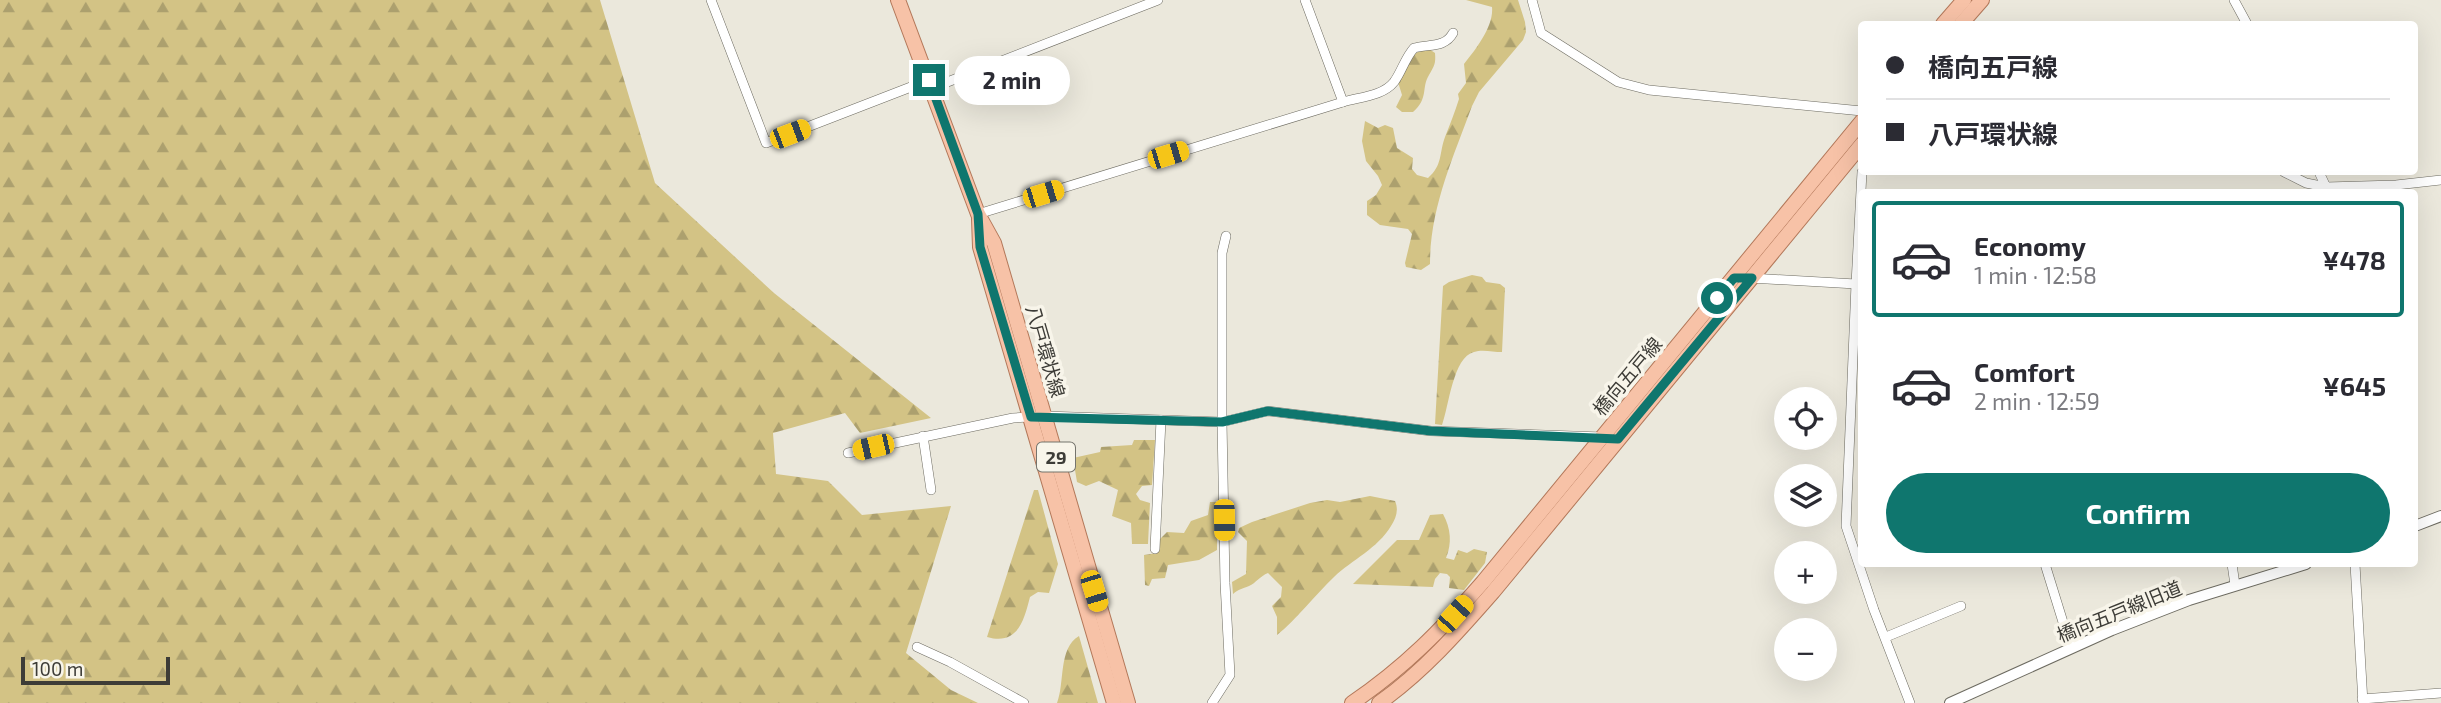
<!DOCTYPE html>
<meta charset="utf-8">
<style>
:root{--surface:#fff;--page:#f7f7f7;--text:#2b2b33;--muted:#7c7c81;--line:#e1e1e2;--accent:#0f766e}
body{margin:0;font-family:"Exo 2","Noto Sans JP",sans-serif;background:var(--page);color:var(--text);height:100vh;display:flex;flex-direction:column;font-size:26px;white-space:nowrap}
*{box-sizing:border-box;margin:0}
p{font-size:23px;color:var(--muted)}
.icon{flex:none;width:38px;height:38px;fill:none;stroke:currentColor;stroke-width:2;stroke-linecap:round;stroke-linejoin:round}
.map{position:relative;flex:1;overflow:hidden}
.panel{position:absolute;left:1858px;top:189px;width:560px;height:378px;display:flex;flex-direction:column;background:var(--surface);border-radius:7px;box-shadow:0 7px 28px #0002}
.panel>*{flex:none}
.guide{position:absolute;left:1858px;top:21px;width:560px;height:154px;border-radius:7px;box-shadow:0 7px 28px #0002;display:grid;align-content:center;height:154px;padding:0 28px;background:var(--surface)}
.tools{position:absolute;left:1774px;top:387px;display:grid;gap:14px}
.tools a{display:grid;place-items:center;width:63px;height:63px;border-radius:50%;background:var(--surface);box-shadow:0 7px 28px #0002;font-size:35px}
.scale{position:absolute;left:21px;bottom:18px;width:149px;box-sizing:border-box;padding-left:7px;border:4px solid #3d3c37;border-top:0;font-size:19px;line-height:24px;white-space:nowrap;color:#3d3c37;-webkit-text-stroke:5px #f8f5ea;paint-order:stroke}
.end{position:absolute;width:32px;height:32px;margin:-16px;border:9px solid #0f766e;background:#fff;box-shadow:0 0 0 4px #fff}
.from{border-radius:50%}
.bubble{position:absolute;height:49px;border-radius:24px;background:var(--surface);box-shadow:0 7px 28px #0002;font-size:23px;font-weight:700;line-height:49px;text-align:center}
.car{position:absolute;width:21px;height:42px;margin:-21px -10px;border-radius:9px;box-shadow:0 0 5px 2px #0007;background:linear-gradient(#f5c518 24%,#345 0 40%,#f5c518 0 76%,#345 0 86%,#f5c518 0)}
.guide b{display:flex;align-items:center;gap:24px;height:66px;font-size:26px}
.guide b+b{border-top:2px solid var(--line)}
.guide i{width:18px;height:18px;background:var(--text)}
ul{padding:12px 0 0;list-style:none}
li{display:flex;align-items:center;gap:21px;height:116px;margin:0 14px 10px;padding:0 14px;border:4px solid transparent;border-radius:7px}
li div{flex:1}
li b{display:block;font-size:26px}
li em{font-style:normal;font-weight:700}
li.current{border-color:var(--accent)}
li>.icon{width:63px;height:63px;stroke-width:1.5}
.action{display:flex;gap:14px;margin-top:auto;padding:14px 28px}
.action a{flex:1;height:80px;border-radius:42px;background:var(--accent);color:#fff;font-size:28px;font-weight:700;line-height:80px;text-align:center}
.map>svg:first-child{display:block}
.forest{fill:url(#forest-firs)}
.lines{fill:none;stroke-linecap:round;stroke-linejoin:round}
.minor-casing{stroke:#6d6b61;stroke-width:10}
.tertiary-casing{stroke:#6d6b61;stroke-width:12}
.primary-casing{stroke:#b3785a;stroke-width:16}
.minor{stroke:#fff;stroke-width:9}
.tertiary{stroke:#fff;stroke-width:10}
.primary{stroke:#f7c2a7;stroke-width:14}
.route{stroke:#0f766e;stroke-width:9}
.labels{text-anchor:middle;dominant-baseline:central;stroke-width:7;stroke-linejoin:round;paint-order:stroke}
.shield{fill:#f8f5ea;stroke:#75746d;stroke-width:2}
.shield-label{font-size:18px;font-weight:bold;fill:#3d3c37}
.street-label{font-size:19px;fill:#3d3c37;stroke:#f8f5ea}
</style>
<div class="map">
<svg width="2441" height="703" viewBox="0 0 2441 703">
<defs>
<pattern id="forest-firs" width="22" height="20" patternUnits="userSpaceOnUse" patternTransform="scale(1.75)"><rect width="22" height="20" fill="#d3c385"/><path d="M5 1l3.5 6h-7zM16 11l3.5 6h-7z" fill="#aca06e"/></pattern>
</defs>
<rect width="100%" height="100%" fill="#ebe8dc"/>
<g class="forest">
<path d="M 0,0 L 600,0 L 655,183 L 774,293 L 931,418 L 860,433 L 845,413 L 773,433 L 776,474 L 828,481 L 862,515 L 951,506 L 906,653 L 951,690 L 978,703 L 0,703 Z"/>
<path d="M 1466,0 L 1518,0 L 1525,22 L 1526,32 L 1523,40 L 1479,92 L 1472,106 C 1453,158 1430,208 1430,264 L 1421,270 L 1406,267 L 1405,263 L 1412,234 L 1408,229 L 1380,225 L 1367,215 L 1367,201 L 1376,195 L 1382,185 L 1378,176 L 1366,161 L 1362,141 L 1365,121 L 1378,128 L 1385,125 L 1393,128 L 1397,148 L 1413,158 L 1412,169 L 1417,175 L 1428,178 C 1443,165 1439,153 1445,137 C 1450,124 1455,112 1459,99 L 1458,94 L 1466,83 L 1464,64 C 1476,49 1494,26 1492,7 Z"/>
<path d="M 1429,49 L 1435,53 C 1436,64 1434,66 1429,75 C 1421,88 1429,98 1413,112 L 1402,112 L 1396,107 L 1402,95 L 1398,82 C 1406,67 1410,50 1429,49 Z"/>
<path d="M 1472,275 L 1482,277 L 1486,282 L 1500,284 L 1505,288 L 1502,352 C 1493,352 1482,349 1474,352 C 1453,357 1449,406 1442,425 L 1435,424 L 1443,286 L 1449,282 Z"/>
<path d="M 1134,440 L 1155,440 L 1152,485 L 1142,486 L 1136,494 L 1140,500 L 1150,503 L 1148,544 L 1132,544 L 1131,523 L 1112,516 L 1118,490 L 1099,481 L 1086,486 L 1077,482 L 1073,458 L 1100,452 L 1101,447 L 1132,445 Z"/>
<path d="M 1034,490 L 1038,490 L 1058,564 L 1049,593 L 1038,592 L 1030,597 C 1024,620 1018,646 987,637 Z"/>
<path d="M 1370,496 L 1395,501 C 1399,510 1396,518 1391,526 C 1378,548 1352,560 1334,577 C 1315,595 1297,619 1277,635 L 1277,617 L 1272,606 L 1281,597 L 1282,587 L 1268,573 C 1260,576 1256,583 1249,586 C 1242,589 1239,589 1233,594 L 1232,582 L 1246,574 L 1247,541 L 1238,532 L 1239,528 L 1252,522 L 1310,503 L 1327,500 L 1340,502 Z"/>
<path d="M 1210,502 L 1217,502 L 1217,550 L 1199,560 L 1168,565 L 1165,578 L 1152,579 L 1149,586 L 1145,585 L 1144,555 L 1157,553 L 1158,541 L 1167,532 L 1184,533 L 1191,521 L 1208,515 Z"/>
<path d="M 1443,514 C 1451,529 1452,543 1446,558 L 1454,560 L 1458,550 L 1467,553 L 1474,549 L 1487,552 L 1485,563 L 1464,590 L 1449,588 L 1450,577 L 1447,574 L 1440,573 L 1435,579 L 1433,587 L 1353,584 L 1397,540 L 1419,540 L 1430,515 Z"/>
<path d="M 1079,636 L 1098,703 L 1057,703 C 1065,683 1058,648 1079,636 Z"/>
</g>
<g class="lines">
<defs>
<g id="minor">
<path d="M 711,0 L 766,143 L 929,80"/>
<path d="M 1532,0 L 1541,33 L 1618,82 L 1649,90 L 1862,111"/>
<path d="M 2234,0 L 2247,24"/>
<path d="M 932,88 L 1158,0"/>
<path d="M 1343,102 C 1360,97 1383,96 1394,82 C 1402,71 1405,58 1414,48 C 1429,44 1445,48 1453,33"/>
<path d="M 2284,172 L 2306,183 L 2326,187 L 2327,191"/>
<path d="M 2319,172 L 2326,187 L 2396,185 L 2441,180"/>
<path d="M 978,214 L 1343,102 L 1305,0"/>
<path d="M 1750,278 L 1856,284 L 1862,172"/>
<path d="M 1862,284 L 1856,284 L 1846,526 L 1874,610 L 1910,703"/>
<path d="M 923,436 L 931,490"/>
<path d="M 848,453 L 1013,418 L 1045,416 L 1222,422 L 1268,411 L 1431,431 L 1602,437"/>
<path d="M 1155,549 L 1161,420"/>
<path d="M 2045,564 L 2071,648"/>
<path d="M 2232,564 L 2235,585"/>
<path d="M 2355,564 L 2363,703"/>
<path d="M 1886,637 L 1961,606"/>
<path d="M 917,647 L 950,662 L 1024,703"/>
<path d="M 2362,699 L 2441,693"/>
<path d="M 1212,703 L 1230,675 L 1225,583 L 1222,422 L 1222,253 L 1226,236"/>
</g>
<g id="tertiary">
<path d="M 2415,526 L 2441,516"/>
<path d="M 1950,703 L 2112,630 L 2189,600 L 2306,564"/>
</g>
<g id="primary">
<path d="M 898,0 L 978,214 L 994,243 L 1128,703"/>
<path d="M 1943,24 L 1964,0"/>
<path d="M 1961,24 L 1982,0"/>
<path d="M 979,219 L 980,247 L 1114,703"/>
<path d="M 1352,703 C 1405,667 1441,630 1483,582 L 1862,121"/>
<path d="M 1379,703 C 1423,672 1458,632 1493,592 L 1862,144"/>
</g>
</defs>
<use href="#minor" class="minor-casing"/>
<use href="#tertiary" class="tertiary-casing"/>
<use href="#primary" class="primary-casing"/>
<use href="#minor" class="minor"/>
<use href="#tertiary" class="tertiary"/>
<use href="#primary" class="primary"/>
</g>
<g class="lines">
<path class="route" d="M 929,80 L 978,214 L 980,247 L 1031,417 L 1222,422 L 1268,411 L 1431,431 L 1618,439 L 1752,278 L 1734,278 L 1717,298"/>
</g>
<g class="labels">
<rect class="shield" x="1037" y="442.5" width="38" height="29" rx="5"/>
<g class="shield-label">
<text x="1056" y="457">29</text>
</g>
<g class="street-label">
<text transform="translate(1046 351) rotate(74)">八戸環状線</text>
<text transform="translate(1627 376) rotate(-50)">橋向五戸線</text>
<text transform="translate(2119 611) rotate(-22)">橋向五戸線旧道</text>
</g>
</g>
</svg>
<div class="tools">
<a><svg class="icon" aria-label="locate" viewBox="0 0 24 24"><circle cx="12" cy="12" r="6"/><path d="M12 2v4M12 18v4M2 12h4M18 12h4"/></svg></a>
<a><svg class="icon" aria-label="layers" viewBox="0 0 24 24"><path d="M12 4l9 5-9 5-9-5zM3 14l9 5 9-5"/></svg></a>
<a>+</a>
<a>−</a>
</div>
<div class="scale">100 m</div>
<i class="end from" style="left:1717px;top:298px"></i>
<i class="end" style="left:929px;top:80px"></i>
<div class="bubble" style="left:954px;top:56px;width:116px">2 min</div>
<i class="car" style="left:790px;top:134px;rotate:69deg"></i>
<i class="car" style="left:1168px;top:155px;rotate:73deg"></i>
<i class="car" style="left:1043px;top:194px;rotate:73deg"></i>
<i class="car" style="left:873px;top:447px;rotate:257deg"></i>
<i class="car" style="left:1224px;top:520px;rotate:179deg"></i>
<i class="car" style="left:1094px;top:591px;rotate:163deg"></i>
<i class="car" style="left:1455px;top:614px;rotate:42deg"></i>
<div class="guide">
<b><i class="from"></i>橋向五戸線</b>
<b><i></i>八戸環状線</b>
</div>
<section class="panel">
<ul>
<li class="current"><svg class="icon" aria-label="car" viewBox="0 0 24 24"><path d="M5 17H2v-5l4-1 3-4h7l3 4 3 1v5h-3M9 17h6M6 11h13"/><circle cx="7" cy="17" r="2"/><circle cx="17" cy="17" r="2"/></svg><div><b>Economy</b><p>1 min · 12:58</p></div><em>¥478</em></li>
<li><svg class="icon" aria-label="car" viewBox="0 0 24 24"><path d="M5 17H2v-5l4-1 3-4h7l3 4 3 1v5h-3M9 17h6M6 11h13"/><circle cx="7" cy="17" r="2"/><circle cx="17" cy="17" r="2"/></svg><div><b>Comfort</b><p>2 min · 12:59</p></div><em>¥645</em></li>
</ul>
<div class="action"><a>Confirm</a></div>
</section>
</div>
